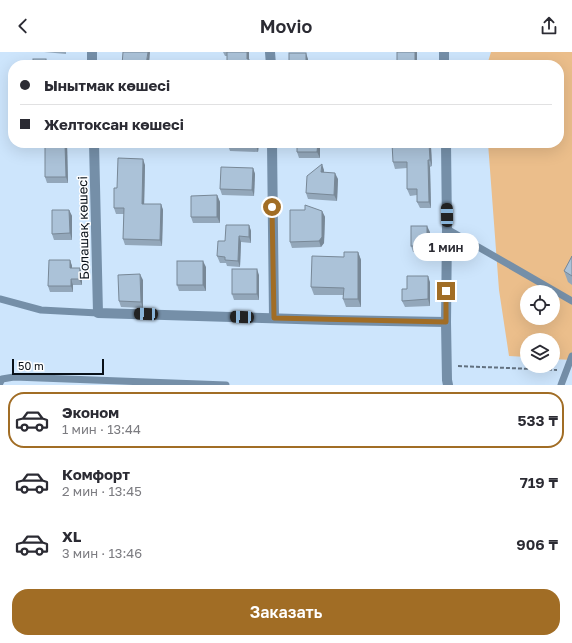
<!DOCTYPE html>
<html lang="ru">
<meta charset="utf-8">
<style>
:root{--surface:#fff;--page:#f7f7f7;--text:#2b2b33;--muted:#7c7c81;--line:#e1e1e2;--accent:#a16d25}
body{margin:0;font-family:"Golos Text",sans-serif;background:var(--page);color:var(--text);height:100vh;display:flex;flex-direction:column;font-size:15px;white-space:nowrap}
*{box-sizing:border-box;margin:0}
p{font-size:13px;color:var(--muted)}
.icon{flex:none;width:22px;height:22px;fill:none;stroke:currentColor;stroke-width:2;stroke-linecap:round;stroke-linejoin:round}
.map{position:relative;height:333px;overflow:hidden}
.sheet{display:flex;flex-direction:column;background:var(--surface);flex:1}
.sheet>*{flex:none}
.hud{position:absolute;left:8px;top:8px;width:556px;height:88px;border-radius:16px;box-shadow:0 4px 16px #0002;display:grid;align-content:center;height:88px;padding:0 12px;background:var(--surface)}
.controls{position:absolute;left:520px;top:233px;display:grid;gap:8px}
.controls a{display:grid;place-items:center;width:40px;height:40px;border-radius:50%;background:var(--surface);box-shadow:0 4px 16px #0002;font-size:20px}
.scale{position:absolute;left:12px;bottom:10px;width:92px;box-sizing:border-box;padding-left:4px;border:2px solid #081018;border-top:0;font-size:11px;line-height:14px;white-space:nowrap;color:#081018;-webkit-text-stroke:3px #fff;paint-order:stroke}
.end{position:absolute;width:18px;height:18px;margin:-9px;border:5px solid #a16d25;background:#fff;box-shadow:0 0 0 2px #fff}
.from{border-radius:50%}
.bubble{position:absolute;height:28px;border-radius:14px;background:var(--surface);box-shadow:0 4px 16px #0002;font-size:13px;font-weight:600;line-height:28px;text-align:center}
.car{position:absolute;width:12px;height:24px;margin:-12px -6px;border-radius:5px;box-shadow:0 0 3px 1px #0007;background:linear-gradient(#222 24%,#8ab4d8 0 40%,#222 0 76%,#8ab4d8 0 86%,#222 0)}
.hud b{display:flex;align-items:center;gap:14px;height:38px;font-size:15px}
.hud b+b{border-top:1px solid var(--line)}
.hud i{width:10px;height:10px;background:var(--text)}
ul{padding:7px 0 0;list-style:none}
li{display:flex;align-items:center;gap:12px;height:56px;margin:0 8px 6px;padding:0 4px;border:2px solid transparent;border-radius:16px}
li div{flex:1}
li b{display:block;font-size:15px}
li em{font-style:normal;font-weight:600}
li.selected{border-color:var(--accent)}
li>.icon{width:36px;height:36px;stroke-width:1.5}
.button{display:flex;gap:8px;margin-top:auto;padding:8px 12px}
.button a{flex:1;height:46px;border-radius:16px;background:var(--accent);color:#fff;font-size:16px;font-weight:600;line-height:46px;text-align:center}
header{display:flex;justify-content:space-between;align-items:center;height:52px;padding:0 12px;background:var(--surface);font-size:18px;font-weight:600}
.map>svg:first-child{display:block}
.green{fill:#ebbe8b;fill-rule:evenodd}
.lines{fill:none;stroke-linecap:round;stroke-linejoin:round}
.path{stroke:#627180;stroke-width:2;stroke-dasharray:4 2;stroke-linecap:butt}
.lane{stroke:#758fa8;stroke-width:7}
.street{stroke:#758fa8;stroke-width:10}
.wall{fill:#93a7ba}
.shaded-wall{fill:#788897}
.building{fill:#abc2d8;stroke:#788897}
.route{stroke:#a16d25;stroke-width:5}
.labels{text-anchor:middle;dominant-baseline:central;stroke-width:3;stroke-linejoin:round;paint-order:stroke}
.street-label{font-size:13px;fill:#081018;stroke:#fff}
</style>
<header><svg class="icon" aria-label="back" viewBox="0 0 24 24"><path d="M15 5l-7 7 7 7"/></svg>Movio<svg class="icon" aria-label="share" viewBox="0 0 24 24"><path d="M12 15V3M7 8l5-5 5 5M5 13v7h14v-7"/></svg></header>
<div class="map">
<svg width="572" height="333" viewBox="0 0 572 333">
<rect width="100%" height="100%" fill="#cde5fc"/>
<path class="green" d="M 491,0 L 572,0 L 572,308 L 553,307 L 553,288 L 527,288 L 527,305 L 509,304 L 499,238 L 488,91 L 559,91 L 559,13 L 487,13 ZM 527,240 L 553,240 L 553,266 L 527,266 Z"/>
<g class="lines">
<path class="path" d="M 458,314 L 557,318"/>
<g class="lane">
<path d="M 447,177 L 572,249"/>
<path d="M 0,247 L 41,258 L 98,261"/>
<path d="M 0,331 L 2,327 L 14,325 L 226,333"/>
<path d="M 561,333 L 572,304"/>
</g>
<g class="street">
<path d="M 92,0 L 92,13"/>
<path d="M 270,0 L 271,13"/>
<path d="M 444,0 L 444,13"/>
<path d="M 94,91 L 98,261 L 330,268 L 446,270"/>
<path d="M 272,91 L 274,266"/>
<path d="M 446,91 L 447,177 L 446,270 L 447,328 L 448,333"/>
</g>
</g>
<g class="wall">
<path d="M 44,0 L 66,0 L 66,2 Z"/>
<path d="M 223,0 L 249,0 L 249,8 L 251,13 L 227,13 L 227,4 L 225,4 Z"/>
<path d="M 45,91 L 67,91 L 68,131 L 47,131 L 45,125 Z"/>
<path d="M 227,91 L 259,91 L 258,100 L 230,99 Z"/>
<path d="M 320,91 L 320,106 L 299,106 L 297,100 Z"/>
<path d="M 429,91 L 430,91 L 431,95 L 432,114 L 430,115 L 431,156 L 420,156 L 417,150 L 417,143 L 410,144 L 407,137 L 407,116 L 395,117 L 393,110 Z"/>
<path d="M 145,113 L 144,152 L 161,152 L 163,158 L 162,194 L 125,193 L 123,187 L 124,162 L 116,162 L 114,156 L 117,136 Z"/>
<path d="M 253,116 L 255,122 L 254,144 L 222,143 L 220,137 Z"/>
<path d="M 324,118 L 324,120 L 338,127 L 337,149 L 308,147 L 306,141 Z"/>
<path d="M 217,143 L 220,150 L 220,171 L 193,171 L 191,165 Z"/>
<path d="M 69,158 L 72,164 L 72,188 L 54,188 L 52,182 Z"/>
<path d="M 322,159 L 325,165 L 324,191 L 321,195 L 292,196 L 290,190 Z"/>
<path d="M 249,173 L 251,179 L 251,191 L 241,190 L 240,215 L 227,214 L 226,211 L 220,211 L 217,204 Z"/>
<path d="M 430,180 L 429,200 L 413,200 L 411,194 Z"/>
<path d="M 358,200 L 361,208 L 361,255 L 346,255 L 343,247 L 343,243 L 314,243 L 311,235 L 344,205 Z"/>
<path d="M 572,204 L 572,233 L 568,230 L 564,219 Z"/>
<path d="M 70,208 L 72,214 L 72,216 L 80,216 L 82,222 L 82,233 L 73,233 L 73,240 L 50,240 L 48,234 Z"/>
<path d="M 206,215 L 206,239 L 179,239 L 177,233 Z"/>
<path d="M 259,223 L 259,248 L 234,248 L 232,242 Z"/>
<path d="M 143,228 L 143,256 L 121,255 L 119,249 Z"/>
<path d="M 430,230 L 430,254 L 405,255 L 402,249 Z"/>
</g>
<g class="shaded-wall">
<path d="M 148,0 L 150,0 L 149,13 L 146,13 Z"/>
<path d="M 247,0 L 249,0 L 249,8 L 251,13 L 248,13 L 247,7 Z"/>
<rect x="415" y="0" width="2" height="13"/>
<path d="M 306,1 L 308,7 L 308,13 L 306,13 Z"/>
<path d="M 46,7 L 48,13 L 46,13 Z"/>
<path d="M 65,91 L 67,91 L 68,131 L 66,125 Z"/>
<path d="M 256,91 L 259,91 L 258,100 L 256,94 Z"/>
<path d="M 318,91 L 320,91 L 320,106 L 317,100 Z"/>
<path d="M 429,91 L 430,91 L 431,95 L 432,114 L 430,108 Z"/>
<path d="M 143,107 L 145,113 L 144,158 L 142,152 Z"/>
<path d="M 428,108 L 430,115 L 431,156 L 429,150 Z"/>
<path d="M 322,112 L 324,118 L 323,126 L 321,120 Z"/>
<path d="M 253,116 L 255,122 L 254,144 L 252,138 Z"/>
<path d="M 335,121 L 338,127 L 337,149 L 334,143 Z"/>
<path d="M 217,143 L 220,150 L 220,171 L 217,165 Z"/>
<path d="M 161,152 L 163,158 L 162,194 L 160,188 Z"/>
<path d="M 69,158 L 72,164 L 72,188 L 70,181 Z"/>
<path d="M 322,159 L 325,165 L 324,191 L 321,195 L 319,189 Z"/>
<path d="M 249,173 L 251,179 L 251,191 L 249,185 Z"/>
<path d="M 427,174 L 430,180 L 429,200 L 427,194 Z"/>
<path d="M 239,184 L 241,190 L 240,215 L 238,209 Z"/>
<path d="M 358,200 L 361,208 L 361,255 L 358,247 Z"/>
<path d="M 70,208 L 72,214 L 72,222 L 70,216 Z"/>
<path d="M 203,209 L 206,215 L 206,239 L 203,233 Z"/>
<path d="M 80,216 L 82,222 L 82,233 L 79,227 Z"/>
<path d="M 257,217 L 259,223 L 259,248 L 257,242 Z"/>
<path d="M 140,222 L 143,228 L 143,256 L 141,250 Z"/>
<path d="M 428,224 L 430,230 L 430,254 L 428,247 Z"/>
<path d="M 71,227 L 73,233 L 73,240 L 71,234 Z"/>
</g>
<g class="building">
<path d="M 123,0 L 148,0 L 146,13 L 122,13 Z"/>
<path d="M 227,0 L 247,0 L 247,7 L 249,7 L 248,13 L 227,13 Z"/>
<rect x="397" y="0" width="18" height="13"/>
<rect x="289" y="1" width="17" height="12"/>
<rect x="33" y="7" width="13" height="6"/>
<path d="M 45,91 L 65,91 L 66,125 L 45,125 Z"/>
<path d="M 227,91 L 256,91 L 256,94 L 227,92 Z"/>
<path d="M 297,91 L 318,91 L 317,100 L 297,100 Z"/>
<path d="M 392,91 L 429,91 L 430,108 L 428,108 L 429,150 L 417,150 L 417,137 L 407,137 L 407,110 L 393,110 Z"/>
<path d="M 118,106 L 143,107 L 142,152 L 161,152 L 160,188 L 123,187 L 124,156 L 114,156 L 114,136 L 117,136 Z"/>
<path d="M 322,112 L 321,120 L 335,121 L 334,143 L 306,141 L 307,124 Z"/>
<path d="M 221,115 L 253,116 L 252,138 L 220,137 Z"/>
<path d="M 217,143 L 217,165 L 191,165 L 191,144 Z"/>
<path d="M 305,153 L 322,159 L 322,185 L 319,189 L 290,190 L 290,158 L 305,158 Z"/>
<path d="M 52,158 L 69,158 L 70,181 L 52,182 Z"/>
<path d="M 226,173 L 249,173 L 249,185 L 239,184 L 238,209 L 225,208 L 225,205 L 217,204 L 218,189 L 225,189 Z"/>
<rect x="411" y="174" width="16" height="20"/>
<path d="M 344,200 L 358,200 L 358,247 L 343,247 L 344,236 L 311,235 L 312,204 L 344,205 Z"/>
<path d="M 572,204 L 572,224 L 564,219 Z"/>
<path d="M 49,208 L 70,208 L 70,216 L 80,216 L 79,227 L 71,227 L 71,234 L 48,234 Z"/>
<rect x="177" y="209" width="26" height="24"/>
<rect x="232" y="217" width="25" height="25"/>
<path d="M 140,222 L 141,250 L 119,249 L 118,223 Z"/>
<path d="M 407,224 L 428,224 L 428,247 L 402,249 L 402,237 L 407,237 Z"/>
</g>
<g class="lines">
<path class="route" d="M 272,155 L 274,266 L 446,270 L 446,239"/>
</g>
<g class="labels">
<g class="street-label">
<text transform="translate(83 176) rotate(-91)">Болашақ көшесі</text>
</g>
</g>
</svg>
<div class="controls">
<a><svg class="icon" aria-label="locate" viewBox="0 0 24 24"><circle cx="12" cy="12" r="6"/><path d="M12 2v4M12 18v4M2 12h4M18 12h4"/></svg></a>
<a><svg class="icon" aria-label="layers" viewBox="0 0 24 24"><path d="M12 4l9 5-9 5-9-5zM3 14l9 5 9-5"/></svg></a>
</div>
<div class="scale">50 m</div>
<i class="end from" style="left:272px;top:155px"></i>
<i class="end" style="left:446px;top:239px"></i>
<div class="bubble" style="left:413px;top:181px;width:66px">1 мин</div>
<i class="car" style="left:447px;top:163px;rotate:359deg"></i>
<i class="car" style="left:146px;top:262px;rotate:272deg"></i>
<i class="car" style="left:242px;top:265px;rotate:272deg"></i>
<div class="hud">
<b><i class="from"></i>Ынытмак көшесі</b>
<b><i></i>Желтоксан көшесі</b>
</div>
</div>
<section class="sheet">
<ul>
<li class="selected"><svg class="icon" aria-label="car" viewBox="0 0 24 24"><path d="M5 17H2v-5l4-1 3-4h7l3 4 3 1v5h-3M9 17h6M6 11h13"/><circle cx="7" cy="17" r="2"/><circle cx="17" cy="17" r="2"/></svg><div><b>Эконом</b><p>1 мин · 13:44</p></div><em>533 ₸</em></li>
<li><svg class="icon" aria-label="car" viewBox="0 0 24 24"><path d="M5 17H2v-5l4-1 3-4h7l3 4 3 1v5h-3M9 17h6M6 11h13"/><circle cx="7" cy="17" r="2"/><circle cx="17" cy="17" r="2"/></svg><div><b>Комфорт</b><p>2 мин · 13:45</p></div><em>719 ₸</em></li>
<li><svg class="icon" aria-label="car" viewBox="0 0 24 24"><path d="M5 17H2v-5l4-1 3-4h7l3 4 3 1v5h-3M9 17h6M6 11h13"/><circle cx="7" cy="17" r="2"/><circle cx="17" cy="17" r="2"/></svg><div><b>XL</b><p>3 мин · 13:46</p></div><em>906 ₸</em></li>
</ul>
<div class="button"><a>Заказать</a></div>
</section>
